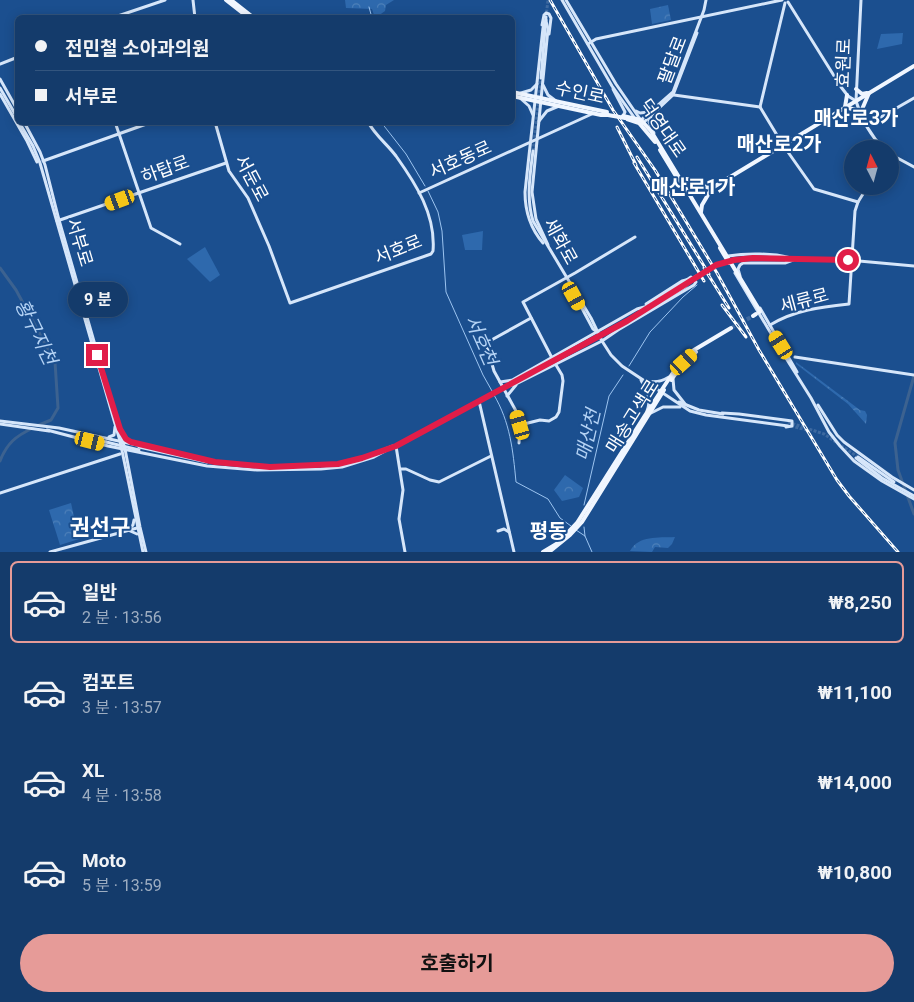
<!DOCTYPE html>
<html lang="ko">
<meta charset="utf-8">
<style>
:root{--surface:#143b6b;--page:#214673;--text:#f1f3f6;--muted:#9dadc1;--line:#33557e;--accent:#e69b98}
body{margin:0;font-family:Roboto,"Noto Sans KR",sans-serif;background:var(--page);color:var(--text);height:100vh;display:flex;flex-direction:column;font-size:19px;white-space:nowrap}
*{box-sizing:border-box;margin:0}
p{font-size:16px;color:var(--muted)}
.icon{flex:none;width:28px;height:28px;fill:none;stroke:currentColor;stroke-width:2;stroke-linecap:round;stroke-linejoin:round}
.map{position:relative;height:552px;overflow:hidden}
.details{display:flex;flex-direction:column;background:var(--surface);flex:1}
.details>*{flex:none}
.guide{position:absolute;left:15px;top:15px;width:500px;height:110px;border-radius:8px;box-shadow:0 2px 12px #0003,0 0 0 1px var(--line);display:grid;align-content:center;height:110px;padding:0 20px;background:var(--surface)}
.needle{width:32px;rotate:354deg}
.buttons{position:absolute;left:844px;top:140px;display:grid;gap:10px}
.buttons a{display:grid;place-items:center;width:55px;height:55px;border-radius:50%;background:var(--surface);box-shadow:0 2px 12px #0003,0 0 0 1px var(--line);font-size:25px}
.end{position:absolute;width:22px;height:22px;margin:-11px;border:6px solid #e11d48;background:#fff;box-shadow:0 0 0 2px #fff}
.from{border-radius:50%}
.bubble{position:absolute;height:35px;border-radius:18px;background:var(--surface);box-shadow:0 2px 12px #0003,0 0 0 1px var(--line);font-size:16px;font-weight:700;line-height:35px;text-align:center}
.car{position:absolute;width:15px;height:30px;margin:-15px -8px;border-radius:6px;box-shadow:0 0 4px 1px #0007;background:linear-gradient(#f5c518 24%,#345 0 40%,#f5c518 0 76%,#345 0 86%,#f5c518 0)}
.guide b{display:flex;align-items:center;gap:18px;height:48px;font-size:19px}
.guide b+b{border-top:1px solid var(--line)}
.guide i{width:12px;height:12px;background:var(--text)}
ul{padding:9px 0 0;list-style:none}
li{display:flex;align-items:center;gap:15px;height:82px;margin:0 10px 8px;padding:0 10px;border:2px solid transparent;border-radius:8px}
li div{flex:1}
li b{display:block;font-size:19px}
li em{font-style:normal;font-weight:700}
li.current{border-color:var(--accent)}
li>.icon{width:45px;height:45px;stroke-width:1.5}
.button{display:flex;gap:10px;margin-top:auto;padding:10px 20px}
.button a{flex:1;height:58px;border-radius:30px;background:var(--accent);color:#111;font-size:20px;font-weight:700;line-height:58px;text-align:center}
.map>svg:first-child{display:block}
.green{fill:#2e69ad}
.forest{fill:url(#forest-crowns)}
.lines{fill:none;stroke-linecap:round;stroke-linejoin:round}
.stream{stroke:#9cc4f0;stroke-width:1}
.river{stroke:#3c6290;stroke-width:3}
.secondary-tunnel{stroke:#3d69a0;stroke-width:3;stroke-dasharray:3 1.5;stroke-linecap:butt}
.primary-tunnel{stroke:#3d69a0;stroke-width:4;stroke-dasharray:4 2;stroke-linecap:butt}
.secondary{stroke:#d6e6fa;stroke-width:3}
.primary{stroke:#f0f6ff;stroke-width:4}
.rail-casing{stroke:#fff;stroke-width:3}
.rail{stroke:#1b4f8f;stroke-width:1;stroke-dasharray:4;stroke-linecap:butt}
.secondary-bridge{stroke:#d6e6fa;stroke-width:3}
.primary-bridge{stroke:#f0f6ff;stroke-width:4}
.route{stroke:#e11d48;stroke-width:6}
.labels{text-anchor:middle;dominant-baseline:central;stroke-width:4;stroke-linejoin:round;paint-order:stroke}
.street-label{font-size:18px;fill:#fff;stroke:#1b4f8f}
.water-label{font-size:19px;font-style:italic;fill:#b5d3f5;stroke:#1b4f8f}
.quarter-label{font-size:20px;font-weight:bold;fill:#fff;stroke:#1b4f8f}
.district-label{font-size:22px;font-weight:bold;fill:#fff;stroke:#1b4f8f}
</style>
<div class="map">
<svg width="914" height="552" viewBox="0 0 914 552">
<defs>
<pattern id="forest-crowns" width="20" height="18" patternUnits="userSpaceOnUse" patternTransform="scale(1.25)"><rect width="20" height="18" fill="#2e69ad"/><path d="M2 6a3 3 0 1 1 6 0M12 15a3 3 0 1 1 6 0" fill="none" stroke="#4d80b9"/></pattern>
</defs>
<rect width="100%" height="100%" fill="#1b4f8f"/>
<g class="green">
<path d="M 903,33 L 902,44 L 877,49 L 881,34 Z"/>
<path d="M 483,231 L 482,250 L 465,250 L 462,235 Z"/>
<path d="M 205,247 L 220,275 L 210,282 L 187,259 Z"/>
</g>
<g class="forest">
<path d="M 345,0 L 394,0 L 386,5 L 385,11 L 375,18 L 372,9 L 346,8 Z"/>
<path d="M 668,5 L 671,20 L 652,24 L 650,9 Z"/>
<path d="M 796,362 L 860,410 L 865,411 L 867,415 L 866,424 L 848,404 L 796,364 Z"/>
<path d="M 565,475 L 583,488 L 579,497 L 562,501 L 554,490 Z"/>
<path d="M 71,503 L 79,539 L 60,545 L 49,510 Z"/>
<path d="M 675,537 L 672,544 L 668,548 L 655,547 L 652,552 L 630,551 C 639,535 658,538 675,537 Z"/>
</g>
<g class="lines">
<g class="stream">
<path d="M 369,7 L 372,18"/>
<path d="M 381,122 L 406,154 L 425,186"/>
<path d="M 428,191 L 438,212 L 442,231 L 446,292 L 483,375 L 492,391"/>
<path d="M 629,366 L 650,332 L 683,297 L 697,285"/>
<path d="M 494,395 C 510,422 513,450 516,482 L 548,499 L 560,518 L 571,526"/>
<path d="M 584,505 L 609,396 L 623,375"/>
<path d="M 584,527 L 585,536"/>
<path d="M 576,530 L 585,536 L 592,552"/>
</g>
<g class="river">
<path d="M 0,268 L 16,290 L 55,362 L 58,408 L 51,420 L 39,425"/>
<path d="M 914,376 L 895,443 L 898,470 L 914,514"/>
<path d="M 0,461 C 7,443 16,436 33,428"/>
</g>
<g class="secondary-tunnel">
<path d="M 546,17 L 548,0"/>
<path d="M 533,151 L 541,78"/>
<path d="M 788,422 L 824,434 L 858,457"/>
<path d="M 791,426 L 807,430"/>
</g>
<path class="primary-tunnel" d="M 731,328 L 753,316"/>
<g class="secondary">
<path d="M 193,0 L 195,18"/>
<path d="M 562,0 L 612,86 L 636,120"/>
<path d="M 566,0 L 616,84 L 640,119"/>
<path d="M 861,0 L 856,101 C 861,118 871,136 884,149"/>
<path d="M 788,2 L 841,87 L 848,96 L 856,101"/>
<path d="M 112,18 L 165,0"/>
<path d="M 546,21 L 548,29 L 543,79 L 532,192 L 536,219 L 548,245"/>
<path d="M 542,25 L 544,15 L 546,13 L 549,14 L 551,18 L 549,34"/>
<path d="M 588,44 L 596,39 L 782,0"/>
<path d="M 0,64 L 18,57"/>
<path d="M 541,78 L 546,17"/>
<path d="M 0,79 L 18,111"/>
<path d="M 543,85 L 548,95 L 556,101"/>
<path d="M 0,88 L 18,119"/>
<path d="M 613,89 L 625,112 L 623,116"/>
<path d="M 521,93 L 531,90 L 537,84"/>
<path d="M 0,94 L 27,141 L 37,162"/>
<path d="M 674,95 L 760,107"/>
<path d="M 520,98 L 529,106 L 533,115"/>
<path d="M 760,107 L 783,145 L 814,189 L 858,202"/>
<path d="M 760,107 L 785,3"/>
<path d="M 636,111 L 640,113 L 649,112"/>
<path d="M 651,116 L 649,122 L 654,133"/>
<path d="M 539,121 L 547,111 L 559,106"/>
<path d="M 640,121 L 673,92 L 704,10 L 706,0"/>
<path d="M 19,122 L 33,146 L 40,163 L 120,441 L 143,552"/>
<path d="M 24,122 L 40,152 L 45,165 L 59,220 L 125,449 L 140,527 L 146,552"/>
<path d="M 115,122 L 151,228 L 180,244"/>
<path d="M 215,122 L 229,171 L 248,198 L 269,246 L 290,303 L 431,254 L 433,251 C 436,215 416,184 396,156 C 387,144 375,135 368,122"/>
<path d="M 642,124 L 673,95 L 697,33"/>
<path d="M 867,125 L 914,98"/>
<path d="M 533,151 C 530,175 526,198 533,221 L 591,318 L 602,341 L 611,355 L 622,366 L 690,411 L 706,415 L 788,426"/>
<path d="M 890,154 L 914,167"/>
<path d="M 43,161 L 152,122"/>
<path d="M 419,193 L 594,113"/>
<path d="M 57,221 L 226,163"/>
<path d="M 543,243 C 530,228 525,211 525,192 L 543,28 L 546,20"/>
<path d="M 728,256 C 746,253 774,253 791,258"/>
<path d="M 785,259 L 848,260 L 914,266"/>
<path d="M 735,273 L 779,347 L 811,398 L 829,432 L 840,446 L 854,461 L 882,481 L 914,499"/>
<path d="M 740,276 L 738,269 L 740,265 L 743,263 L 785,263 L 793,260"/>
<path d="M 691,277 L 696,282 L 694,285 L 618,330 L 602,341 L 516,384 L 505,387 L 514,379 L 637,309 L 648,306 Z"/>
<path d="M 569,284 L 593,329 L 596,331"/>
<path d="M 760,308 L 797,372"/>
<path d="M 770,325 C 795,310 820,307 849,304 L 855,211 L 858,202 L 868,186"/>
<path d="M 795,357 L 914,375"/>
<path d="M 552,358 L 523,302 L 575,273 L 635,237"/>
<path d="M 673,379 L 674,390 L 685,404"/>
<path d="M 641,380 C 647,392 652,398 647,411"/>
<path d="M 647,381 C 655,383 661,382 669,377"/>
<path d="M 500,382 L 513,380"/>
<path d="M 507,396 L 516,385"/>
<path d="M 479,401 L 514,552"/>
<path d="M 679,402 L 699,410 L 723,414"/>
<path d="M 818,405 L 837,435 L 844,442 L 892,477 L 914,490"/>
<path d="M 651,413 L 663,407 L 680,407"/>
<path d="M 722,413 L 739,414 L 792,421 L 792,426 L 786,427"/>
<path d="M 0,421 L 59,428 L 215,462 L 257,467 L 338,464 L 363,458 L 393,446"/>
<path d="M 0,424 L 49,431"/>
<path d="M 520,425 L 540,420 L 549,421 L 556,417 L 559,412 L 563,381 L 562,375 L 556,365"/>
<path d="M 47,430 L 108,446 L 207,466 L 257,470 L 321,469 L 342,467 L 374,457 L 486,397"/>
<path d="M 122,433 L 126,439 L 131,442"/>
<path d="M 109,437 L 114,435 L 115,427"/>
<path d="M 84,438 L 106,442"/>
<path d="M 519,443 L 520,425 L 516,411 L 494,371 L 486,343 L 531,318"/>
<path d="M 396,446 L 403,490 L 399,519 L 405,552"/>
<path d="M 139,447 L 207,462"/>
<path d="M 858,457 L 894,482"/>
<path d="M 856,458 L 882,478 L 914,496"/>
<path d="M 401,469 L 406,469 L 430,480 L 439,482 L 491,456"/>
<path d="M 0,493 L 120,454"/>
<path d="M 134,520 L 133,525 L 128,530 L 137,534"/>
<path d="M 498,531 L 504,529 L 509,532"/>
<path d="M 50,552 L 137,528"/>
</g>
<g class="primary">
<path d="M 226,0 L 249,18"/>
<path d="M 231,0 L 254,18"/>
<path d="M 856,89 L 862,94 L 867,93"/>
<path d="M 512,92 L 607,112"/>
<path d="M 512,96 L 601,115 L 608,115"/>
<path d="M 845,107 L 856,110 L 860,114 L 869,93"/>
<path d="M 845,107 L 847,95"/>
<path d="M 623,116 L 641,120 L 651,131 L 760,311 L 759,312"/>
<path d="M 627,119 L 639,123 L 655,142"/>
<path d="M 660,150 L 685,191"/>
<path d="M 679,181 C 693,174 699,188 712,188 L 914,66"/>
<path d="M 701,212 L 702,205 L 712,188"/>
<path d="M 720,248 L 729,263"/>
<path d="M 753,316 L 756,314"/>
<path d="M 671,380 L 684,362 L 696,352"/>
<path d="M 543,552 L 558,543 L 577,523 L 644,417 L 678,365 L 694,350 L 731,328"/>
<path d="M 549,552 L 570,535 L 582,522 L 664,390"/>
</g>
<defs>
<g id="rail">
<path d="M 550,0 L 613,110 L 655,170 L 717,273 L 759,350 L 837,480 L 849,496 L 898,552"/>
<path d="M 617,127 L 636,165"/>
<path d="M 637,157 L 709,274"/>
<path d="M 634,163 L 704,281"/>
<path d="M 704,268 L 729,308"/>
<path d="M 722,305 L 746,337"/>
</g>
</defs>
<use href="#rail" class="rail-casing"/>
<use href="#rail" class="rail"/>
<g class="secondary-bridge">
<path d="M 646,304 L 682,281 L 690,279"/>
<path d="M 636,318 L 685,287 L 689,282"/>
<path d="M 515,382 L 627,321 L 701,273 L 716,265 L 743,259 L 785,259"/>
<path d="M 486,397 L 505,387"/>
<path d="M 106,442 L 139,450"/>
</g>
<path class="primary-bridge" d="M 608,115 L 625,118"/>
</g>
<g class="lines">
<path class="route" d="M 97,355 L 120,429 L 126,439 L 131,442 L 215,462 L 270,467 L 338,464 L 362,458 L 396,446 L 627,321 L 716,265 L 734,260 L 753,258 L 848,260"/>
</g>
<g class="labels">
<g class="street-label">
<text transform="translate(672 60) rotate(-69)">팔달로</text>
<text transform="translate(843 63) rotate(-88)">효원로</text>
<text transform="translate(580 92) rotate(12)">수인로</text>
<text transform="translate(663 128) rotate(55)">덕영대로</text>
<text transform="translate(460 159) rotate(-24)">서호동로</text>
<text transform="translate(165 169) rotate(-20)">하탑로</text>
<text transform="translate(252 178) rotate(62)">서둔로</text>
<text transform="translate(561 241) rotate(61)">세화로</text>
<text transform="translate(80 242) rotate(73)">서부로</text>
<text transform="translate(398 249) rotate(-22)">서호로</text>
<text transform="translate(804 300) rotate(-15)">세류로</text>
<text transform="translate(632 416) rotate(-58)">매송고색로</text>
</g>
<g class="water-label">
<text transform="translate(36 332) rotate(64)">황구지천</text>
<text transform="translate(481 340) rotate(66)">서호천</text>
<text transform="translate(588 435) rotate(-77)">매산천</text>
</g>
<g class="quarter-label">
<text x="856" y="118">매산로3가</text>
<text x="779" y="144">매산로2가</text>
<text x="693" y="187">매산로1가</text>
<text x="548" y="531">평동</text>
</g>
<g class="district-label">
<text x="100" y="527">권선구</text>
</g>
</g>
</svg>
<div class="buttons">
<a><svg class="needle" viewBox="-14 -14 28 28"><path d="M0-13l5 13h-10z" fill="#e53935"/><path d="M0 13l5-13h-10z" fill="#9dadc1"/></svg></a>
</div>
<i class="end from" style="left:848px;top:260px"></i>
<i class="end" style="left:97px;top:355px"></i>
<div class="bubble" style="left:68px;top:282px;width:60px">9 분</div>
<i class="car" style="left:120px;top:200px;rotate:250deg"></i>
<i class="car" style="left:574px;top:296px;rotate:151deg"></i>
<i class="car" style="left:781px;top:345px;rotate:328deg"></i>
<i class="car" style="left:684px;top:362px;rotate:48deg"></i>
<i class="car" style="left:520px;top:425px;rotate:344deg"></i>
<i class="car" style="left:90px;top:441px;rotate:104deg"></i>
<div class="guide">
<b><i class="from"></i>전민철 소아과의원</b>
<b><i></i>서부로</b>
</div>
</div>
<section class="details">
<ul>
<li class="current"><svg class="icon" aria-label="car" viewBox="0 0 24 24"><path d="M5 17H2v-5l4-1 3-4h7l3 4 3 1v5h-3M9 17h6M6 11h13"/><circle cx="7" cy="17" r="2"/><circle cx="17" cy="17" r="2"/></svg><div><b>일반</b><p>2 분 · 13:56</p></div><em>₩8,250</em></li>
<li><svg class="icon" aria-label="car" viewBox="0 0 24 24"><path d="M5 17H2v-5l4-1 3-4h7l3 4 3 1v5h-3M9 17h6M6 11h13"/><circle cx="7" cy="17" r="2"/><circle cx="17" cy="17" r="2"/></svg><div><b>컴포트</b><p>3 분 · 13:57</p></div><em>₩11,100</em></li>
<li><svg class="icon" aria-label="car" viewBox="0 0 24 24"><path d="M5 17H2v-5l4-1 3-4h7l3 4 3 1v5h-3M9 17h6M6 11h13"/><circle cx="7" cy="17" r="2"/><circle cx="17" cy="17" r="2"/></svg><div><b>XL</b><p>4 분 · 13:58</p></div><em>₩14,000</em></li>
<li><svg class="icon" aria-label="car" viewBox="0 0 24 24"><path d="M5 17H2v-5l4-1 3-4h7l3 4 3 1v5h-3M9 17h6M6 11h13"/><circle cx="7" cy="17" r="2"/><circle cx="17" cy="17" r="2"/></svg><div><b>Moto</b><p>5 분 · 13:59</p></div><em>₩10,800</em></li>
</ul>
<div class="button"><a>호출하기</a></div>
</section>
